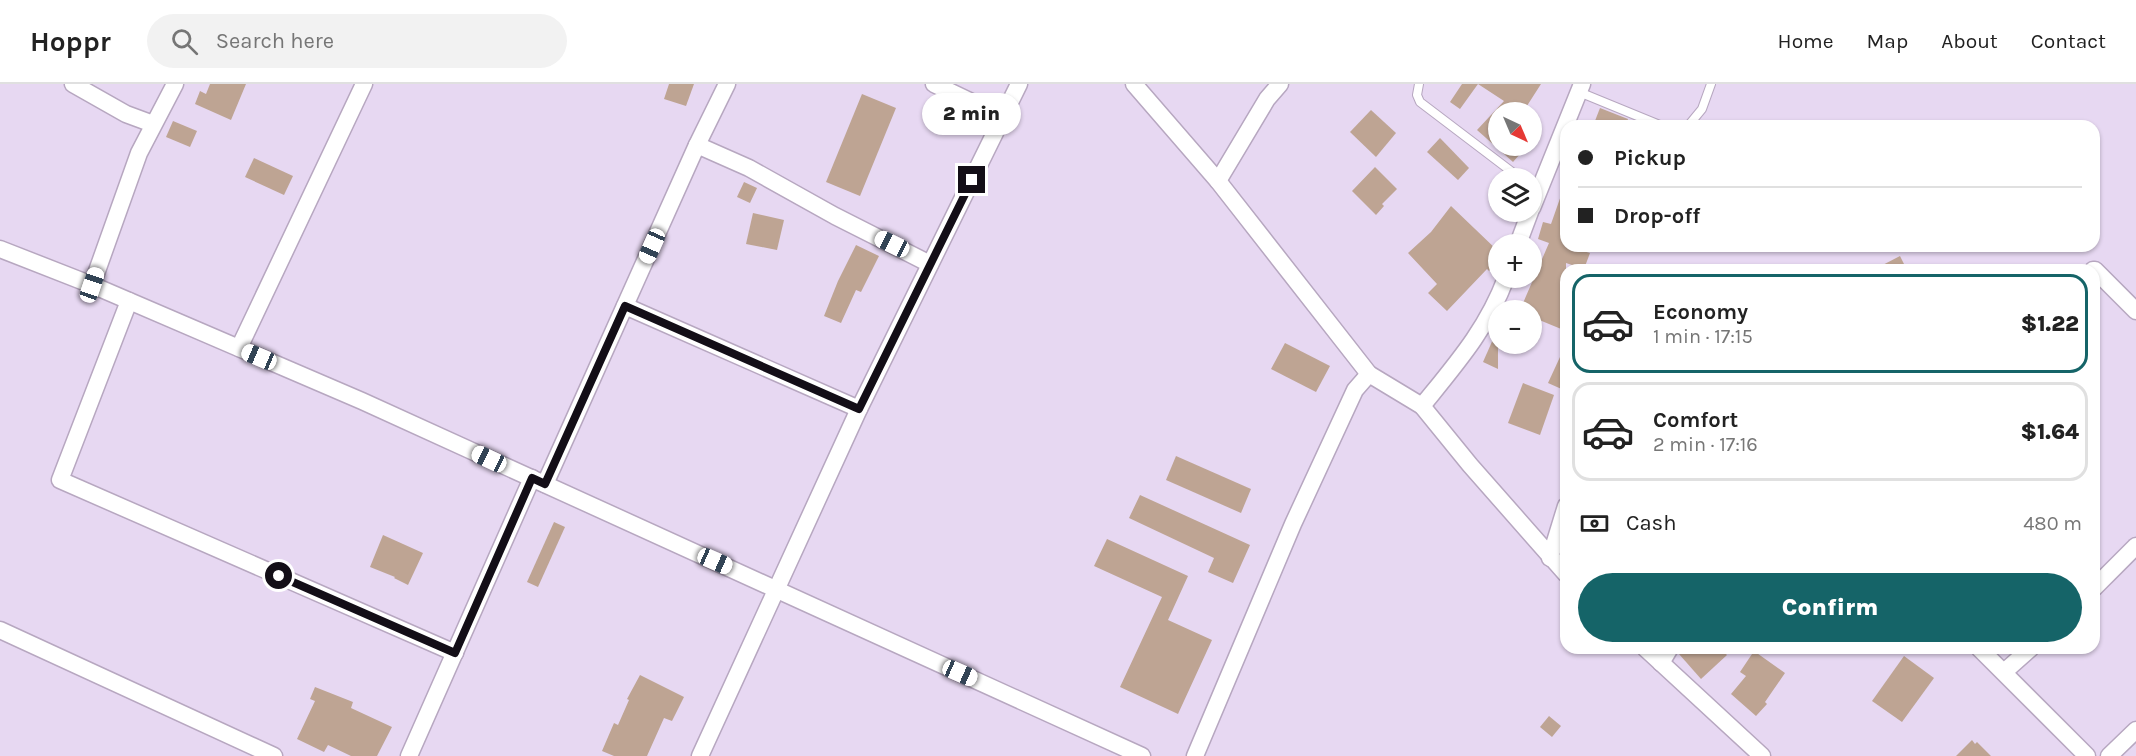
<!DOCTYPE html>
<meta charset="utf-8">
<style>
:root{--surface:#fff;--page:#f2f2f2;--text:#222;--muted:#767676;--line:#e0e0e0;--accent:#156468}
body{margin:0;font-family:Karla,sans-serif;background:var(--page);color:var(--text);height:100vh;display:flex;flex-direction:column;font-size:22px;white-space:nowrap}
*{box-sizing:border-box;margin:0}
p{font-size:20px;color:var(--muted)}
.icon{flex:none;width:33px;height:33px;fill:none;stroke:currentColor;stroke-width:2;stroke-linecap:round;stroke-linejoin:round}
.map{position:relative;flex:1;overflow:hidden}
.panel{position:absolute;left:1560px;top:180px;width:540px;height:390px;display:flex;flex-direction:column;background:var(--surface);border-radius:18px;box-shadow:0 2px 4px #0004}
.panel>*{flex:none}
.banner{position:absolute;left:1560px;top:36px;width:540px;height:132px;border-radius:18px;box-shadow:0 2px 4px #0004;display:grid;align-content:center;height:132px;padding:0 18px;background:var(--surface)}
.needle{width:39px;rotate:136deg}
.buttons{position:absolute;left:1488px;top:18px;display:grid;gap:12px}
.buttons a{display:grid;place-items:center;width:54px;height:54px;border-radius:50%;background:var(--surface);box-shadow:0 2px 4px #0004;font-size:30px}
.end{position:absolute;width:27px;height:27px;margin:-14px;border:8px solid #130e17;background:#fff;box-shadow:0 0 0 3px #fff}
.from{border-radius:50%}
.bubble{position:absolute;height:42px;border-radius:21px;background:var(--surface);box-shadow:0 2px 4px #0004;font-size:20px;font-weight:800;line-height:42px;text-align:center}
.car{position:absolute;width:18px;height:36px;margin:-18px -9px;border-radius:8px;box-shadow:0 0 4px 2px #0007;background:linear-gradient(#fff 24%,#345 0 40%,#fff 0 76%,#345 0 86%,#fff 0)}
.banner b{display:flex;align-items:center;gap:21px;height:57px;font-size:22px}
.banner b+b{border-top:2px solid var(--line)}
.banner i{width:15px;height:15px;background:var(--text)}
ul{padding:10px 0 0;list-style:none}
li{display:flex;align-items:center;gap:18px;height:99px;margin:0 12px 9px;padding:0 6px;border:3px solid var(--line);border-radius:18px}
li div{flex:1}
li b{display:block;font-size:22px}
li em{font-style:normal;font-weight:800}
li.selected{border-color:var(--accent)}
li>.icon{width:54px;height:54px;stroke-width:1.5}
.pay{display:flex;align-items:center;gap:15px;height:66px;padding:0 18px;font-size:22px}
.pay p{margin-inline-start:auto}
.button{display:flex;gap:12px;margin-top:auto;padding:12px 18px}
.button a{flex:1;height:69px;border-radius:36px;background:var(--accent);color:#fff;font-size:24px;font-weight:800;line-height:69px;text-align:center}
header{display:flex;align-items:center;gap:36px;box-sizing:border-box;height:84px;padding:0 30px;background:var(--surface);border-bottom:2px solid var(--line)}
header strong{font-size:28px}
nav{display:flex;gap:33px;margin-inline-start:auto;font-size:21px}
.search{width:420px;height:54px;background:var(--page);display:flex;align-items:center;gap:15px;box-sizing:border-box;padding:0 21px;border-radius:33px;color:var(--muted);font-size:22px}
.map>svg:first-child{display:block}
.building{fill:#bea493}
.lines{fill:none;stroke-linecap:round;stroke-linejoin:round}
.lane-casing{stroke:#b7a7c0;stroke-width:10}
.street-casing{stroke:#b7a7c0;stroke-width:19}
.lane{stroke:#fff;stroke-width:8}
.street{stroke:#fff;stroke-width:16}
.route{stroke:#130e17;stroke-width:8}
</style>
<header>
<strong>Hoppr</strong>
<div class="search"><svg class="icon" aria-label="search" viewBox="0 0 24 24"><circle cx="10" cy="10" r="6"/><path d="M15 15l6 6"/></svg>Search here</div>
<nav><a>Home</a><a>Map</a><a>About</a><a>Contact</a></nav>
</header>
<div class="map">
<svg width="2136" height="672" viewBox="0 0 2136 672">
<rect width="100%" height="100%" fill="#e7d8f2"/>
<g class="building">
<path d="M 210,0 L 246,0 L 231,36 L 195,20 L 200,7 L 206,10 Z"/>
<path d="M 669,0 L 694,0 L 686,22 L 664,15 Z"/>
<path d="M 1462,0 L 1541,0 L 1523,28 L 1498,28 L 1498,62 L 1527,62 L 1513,78 L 1477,46 L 1504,17 L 1478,0 L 1460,25 L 1450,18 Z"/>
<path d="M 862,10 L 896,24 L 860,112 L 826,98 Z"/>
<path d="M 1600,24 L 1628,35 L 1626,42 L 1593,42 Z"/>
<path d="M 1371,26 L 1396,49 L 1376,73 L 1350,48 Z"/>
<path d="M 173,37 L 197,47 L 190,63 L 166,53 Z"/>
<path d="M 1440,54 L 1469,84 L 1458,96 L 1427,68 Z"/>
<path d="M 254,74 L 293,92 L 284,111 L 245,93 Z"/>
<path d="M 1375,83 L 1397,105 L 1382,120 L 1384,122 L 1376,131 L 1352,107 Z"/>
<path d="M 744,98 L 757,104 L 750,119 L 737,113 Z"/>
<path d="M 1564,103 L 1566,103 L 1566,162 L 1590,169 L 1584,185 L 1566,179 L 1566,247 L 1532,233 L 1532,226 L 1520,226 L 1549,159 L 1538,155 L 1543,138 L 1551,140 Z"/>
<path d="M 1451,122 L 1498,167 L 1498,177 L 1489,187 L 1487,185 L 1447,227 L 1428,209 L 1437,200 L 1408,169 L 1431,148 Z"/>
<path d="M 753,129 L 784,136 L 777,166 L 746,160 Z"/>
<path d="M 856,161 L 879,172 L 861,208 L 856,206 L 841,239 L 824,232 L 838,197 Z"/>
<path d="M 1900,172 L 1907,186 L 1873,186 Z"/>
<path d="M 1498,244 L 1498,285 L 1483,278 Z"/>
<path d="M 1285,259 L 1330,282 L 1316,308 L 1271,285 Z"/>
<path d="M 1566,260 L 1566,307 L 1548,299 Z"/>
<path d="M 1523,299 L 1554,311 L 1540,351 L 1508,339 Z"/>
<path d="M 1176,372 L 1251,405 L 1241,429 L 1166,396 Z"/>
<path d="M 1140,411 L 1250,461 L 1233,499 L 1208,488 L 1214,474 L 1129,434 Z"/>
<path d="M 554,438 L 565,443 L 538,503 L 527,498 Z"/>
<path d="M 383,451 L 423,469 L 408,501 L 394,494 L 395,493 L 370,483 Z"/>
<path d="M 1107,455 L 1188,492 L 1168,536 L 1212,556 L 1178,630 L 1120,603 L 1162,513 L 1094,482 Z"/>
<path d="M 1680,564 L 1720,564 L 1727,571 L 1701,595 L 1679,570 Z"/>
<path d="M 1754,567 L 1785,589 L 1765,618 L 1767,620 L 1756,632 L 1731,610 L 1746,592 L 1740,588 Z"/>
<path d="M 1904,572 L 1934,594 L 1902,638 L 1872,617 Z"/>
<path d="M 640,591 L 684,613 L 672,637 L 664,634 L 647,672 L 614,672 L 602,667 L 614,639 L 618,641 L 629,616 L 627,615 Z"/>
<path d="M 315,603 L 353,618 L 351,624 L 392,643 L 377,672 L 351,672 L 328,661 L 324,668 L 297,655 L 315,617 L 310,615 Z"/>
<path d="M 1549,632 L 1561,642 L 1552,653 L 1540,643 Z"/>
<path d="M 1972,656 L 1975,660 L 1977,658 L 1991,672 L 1956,672 Z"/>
</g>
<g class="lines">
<defs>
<g id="lane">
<path d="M 1419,0 L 1417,11 L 1420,18 L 1520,94"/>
<path d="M 1579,8 L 1662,42"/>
<path d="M 1688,42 L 1702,25 L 1711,0"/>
</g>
<g id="street">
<path d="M 73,0 L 126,30 L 153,40"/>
<path d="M 934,0 L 1003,33"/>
<path d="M 1134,0 L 1218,97 L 1369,290 L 1422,322 L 1470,381 L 1566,490"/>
<path d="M 697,61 L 749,84 L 835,132 L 930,180"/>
<path d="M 1218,97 L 1267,15 L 1280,0"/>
<path d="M 1532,124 L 1582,0"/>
<path d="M 1518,160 L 1530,128"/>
<path d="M 0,165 L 92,201 L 362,317 L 1142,672"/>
<path d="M 2093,186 L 2095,186 L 2136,227"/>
<path d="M 92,201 L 139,69 L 175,0"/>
<path d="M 129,217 L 60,396 L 455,569"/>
<path d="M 625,222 L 859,325"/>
<path d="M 239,264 L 364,0"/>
<path d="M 1422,322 C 1456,280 1487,245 1506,194"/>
<path d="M 545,400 L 697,61 L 727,0"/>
<path d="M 1550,474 L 1566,422"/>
<path d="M 2094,504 L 2136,462"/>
<path d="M 0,546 L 274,672"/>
<path d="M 1645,564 L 1762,672"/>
<path d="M 1979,564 L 2087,672"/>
<path d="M 1661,579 L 1670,564"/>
<path d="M 2004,588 L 2031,564"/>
<path d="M 409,672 L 532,394"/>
<path d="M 700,672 L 859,325 L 1019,0"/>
<path d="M 1195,672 L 1293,440 L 1355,306 L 1369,290"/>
<path d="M 2109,672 L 2136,646"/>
</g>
</defs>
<use href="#lane" class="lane-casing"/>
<use href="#street" class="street-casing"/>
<use href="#lane" class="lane"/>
<use href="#street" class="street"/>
</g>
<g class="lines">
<path class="route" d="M 279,492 L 455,569 L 532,394 L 545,400 L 625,222 L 859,325 L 972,96"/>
</g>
</svg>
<div class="buttons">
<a><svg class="needle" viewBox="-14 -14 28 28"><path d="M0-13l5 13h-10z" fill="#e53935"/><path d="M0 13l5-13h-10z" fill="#767676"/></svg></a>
<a><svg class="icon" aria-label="layers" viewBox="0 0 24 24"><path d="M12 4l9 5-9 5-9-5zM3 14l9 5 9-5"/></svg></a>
<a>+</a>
<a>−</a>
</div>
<i class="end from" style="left:279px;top:492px"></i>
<i class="end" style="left:972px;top:96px"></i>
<div class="bubble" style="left:922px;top:9px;width:99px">2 min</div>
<i class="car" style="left:892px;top:160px;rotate:296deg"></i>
<i class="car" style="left:652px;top:162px;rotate:204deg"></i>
<i class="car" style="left:92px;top:201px;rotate:19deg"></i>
<i class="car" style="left:259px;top:273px;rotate:293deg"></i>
<i class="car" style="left:489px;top:375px;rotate:295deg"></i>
<i class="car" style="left:715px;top:477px;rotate:114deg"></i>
<i class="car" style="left:960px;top:589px;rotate:114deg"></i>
<div class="banner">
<b><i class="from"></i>Pickup</b>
<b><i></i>Drop-off</b>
</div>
<section class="panel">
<ul>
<li class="selected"><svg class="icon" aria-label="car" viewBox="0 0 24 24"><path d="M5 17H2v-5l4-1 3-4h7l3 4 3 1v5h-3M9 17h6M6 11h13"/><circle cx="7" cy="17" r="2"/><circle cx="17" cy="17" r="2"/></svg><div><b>Economy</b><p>1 min · 17:15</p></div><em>$1.22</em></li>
<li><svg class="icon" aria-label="car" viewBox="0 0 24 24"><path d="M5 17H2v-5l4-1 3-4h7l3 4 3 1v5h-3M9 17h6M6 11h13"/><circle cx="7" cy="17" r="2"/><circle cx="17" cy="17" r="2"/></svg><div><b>Comfort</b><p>2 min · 17:16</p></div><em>$1.64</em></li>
</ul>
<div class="pay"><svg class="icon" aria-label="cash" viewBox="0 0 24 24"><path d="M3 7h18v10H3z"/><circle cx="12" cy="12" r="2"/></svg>Cash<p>480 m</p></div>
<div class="button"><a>Confirm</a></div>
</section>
</div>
